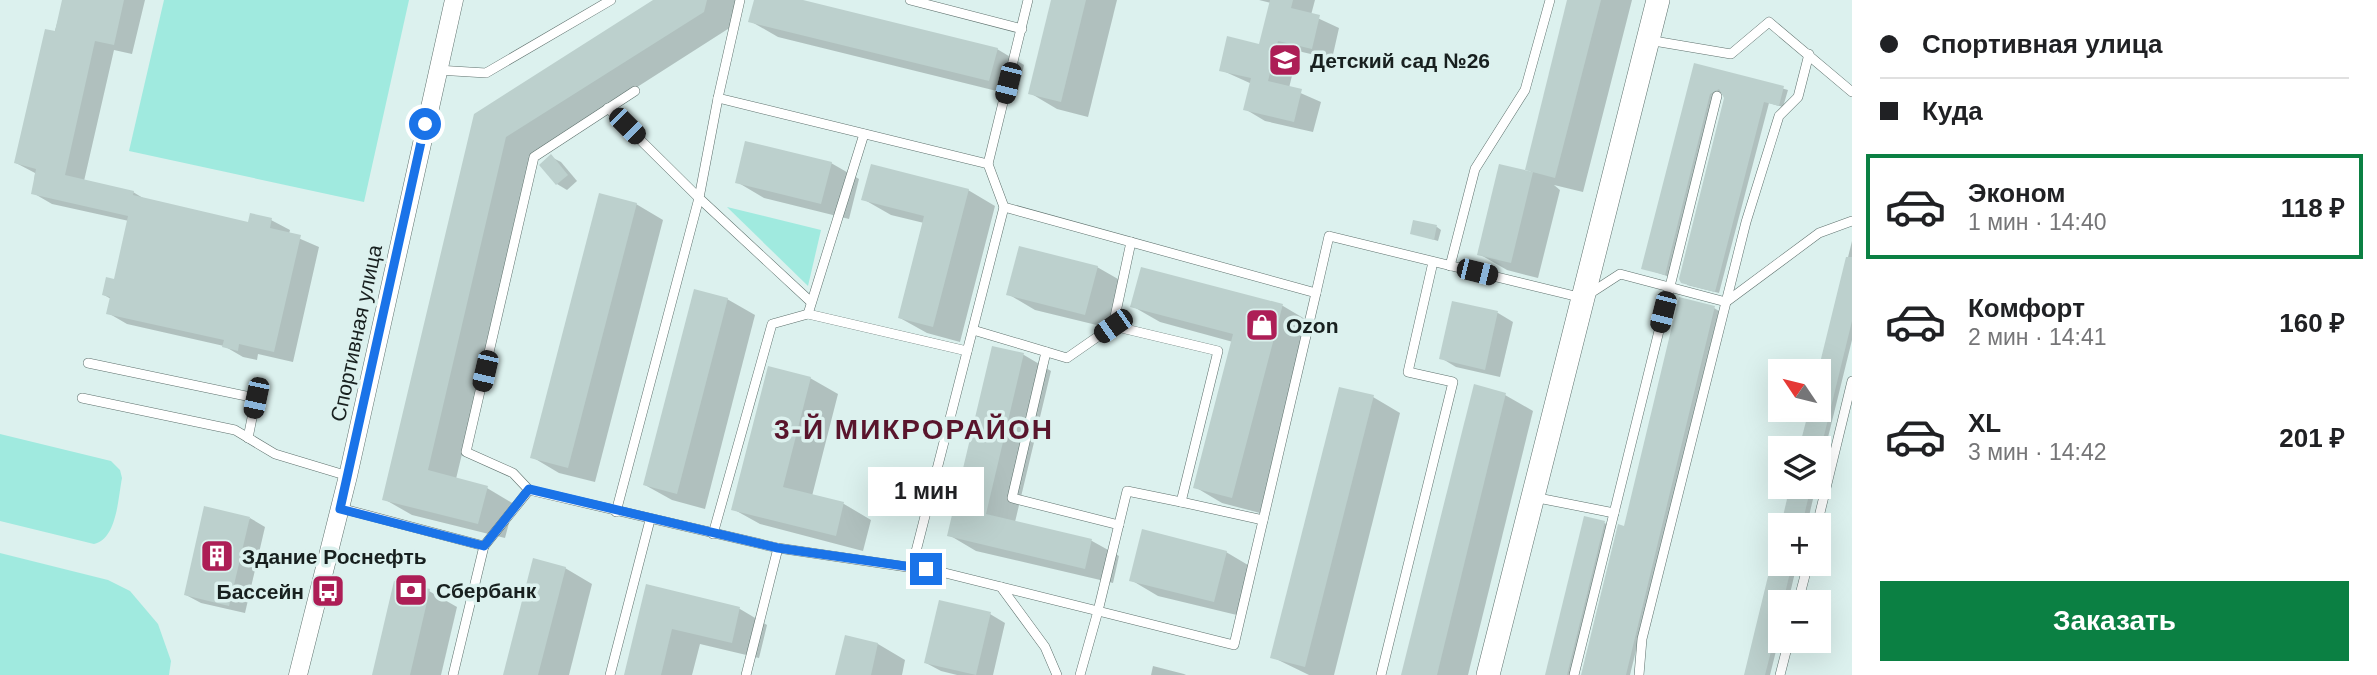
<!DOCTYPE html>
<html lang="ru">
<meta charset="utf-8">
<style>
:root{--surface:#fff;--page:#f6f6f6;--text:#202124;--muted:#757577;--line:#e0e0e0;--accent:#0b8043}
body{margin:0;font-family:Helvetica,sans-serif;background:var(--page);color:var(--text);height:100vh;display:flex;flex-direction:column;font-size:26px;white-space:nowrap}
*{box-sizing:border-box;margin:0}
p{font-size:23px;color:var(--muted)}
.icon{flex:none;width:38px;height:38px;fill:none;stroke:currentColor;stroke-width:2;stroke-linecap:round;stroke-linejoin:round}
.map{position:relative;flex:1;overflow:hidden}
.side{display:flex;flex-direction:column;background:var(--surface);width:525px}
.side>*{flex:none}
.hud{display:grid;align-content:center;height:154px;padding:0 28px;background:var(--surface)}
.needle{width:46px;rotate:305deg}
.tools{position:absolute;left:1768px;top:359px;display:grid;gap:14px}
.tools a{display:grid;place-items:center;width:63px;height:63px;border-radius:0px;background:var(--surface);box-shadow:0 7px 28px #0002;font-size:35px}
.end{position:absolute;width:32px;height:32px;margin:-16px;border:9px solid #1a73e8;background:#fff;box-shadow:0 0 0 4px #fff}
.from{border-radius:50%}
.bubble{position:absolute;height:49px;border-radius:0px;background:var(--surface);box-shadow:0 7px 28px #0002;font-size:23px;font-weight:700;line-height:49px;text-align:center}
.car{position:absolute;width:21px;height:42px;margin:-21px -10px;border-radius:9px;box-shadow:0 0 5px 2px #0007;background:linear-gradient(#222 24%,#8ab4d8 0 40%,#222 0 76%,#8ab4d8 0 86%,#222 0)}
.hud b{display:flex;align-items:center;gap:24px;height:66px;font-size:26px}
.hud b+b{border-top:2px solid var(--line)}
.hud i{width:18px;height:18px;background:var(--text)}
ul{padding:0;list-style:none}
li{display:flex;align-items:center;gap:21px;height:105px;margin:0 14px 10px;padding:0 14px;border:4px solid transparent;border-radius:0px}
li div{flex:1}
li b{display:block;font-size:26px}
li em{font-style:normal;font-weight:700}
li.selected{border-color:var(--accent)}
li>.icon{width:63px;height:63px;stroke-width:1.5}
.cta{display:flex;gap:14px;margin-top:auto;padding:14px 28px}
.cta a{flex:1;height:80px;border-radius:0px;background:var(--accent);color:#fff;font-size:28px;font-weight:700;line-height:80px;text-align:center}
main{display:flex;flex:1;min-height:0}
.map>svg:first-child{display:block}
.green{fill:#a0eadf}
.shadow{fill:#0003}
.building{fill:#bcd0cd}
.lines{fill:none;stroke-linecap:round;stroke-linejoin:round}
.service-casing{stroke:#5e716d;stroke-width:10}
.minor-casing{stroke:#5e716d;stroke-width:19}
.tertiary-casing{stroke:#5e716d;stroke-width:24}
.service{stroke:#fff;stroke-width:9}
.minor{stroke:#fff;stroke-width:18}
.tertiary{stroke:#fff;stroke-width:23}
.route{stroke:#1a73e8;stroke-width:9}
.labels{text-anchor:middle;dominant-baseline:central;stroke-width:7;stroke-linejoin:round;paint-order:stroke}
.poi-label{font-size:21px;font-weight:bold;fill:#18201f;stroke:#dcf1ee;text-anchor:start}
.street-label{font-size:21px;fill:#18201f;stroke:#dcf1ee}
.district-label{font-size:28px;font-weight:bold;letter-spacing:2px;fill:#59152c;stroke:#dcf1ee}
</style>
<main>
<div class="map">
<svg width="1852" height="675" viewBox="0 0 1852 675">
<rect width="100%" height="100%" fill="#dcf1ee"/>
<g class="green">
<path d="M 164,0 L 409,0 L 364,202 L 129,151 Z"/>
<path d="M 727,207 L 821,230 L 808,286 Z"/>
<path d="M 0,434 L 111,461 L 120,470 L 122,478 C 118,498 117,539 94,544 L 0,521 Z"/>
<path d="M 0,553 L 108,580 L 130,591 L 158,624 L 171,661 L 169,675 L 0,675 Z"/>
</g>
<g class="shadow">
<path d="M 64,0 L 145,0 L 132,54 L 114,50 L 84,181 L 133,192 L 148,201 L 249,224 L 271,220 L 290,230 L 289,234 L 319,247 L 293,362 L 258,354 L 257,360 L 243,357 L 224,346 L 127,324 L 108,313 L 111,299 L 104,295 L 115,281 L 129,221 L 52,204 L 33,193 L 35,173 L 16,163 Z"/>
<path d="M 656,0 L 737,0 L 731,27 L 534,153 L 456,479 L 487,488 L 514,504 L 505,538 L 412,515 L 384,499 L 475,115 Z"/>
<path d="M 756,0 L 796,0 L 997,49 L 1024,65 L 1017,96 L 778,37 L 750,21 Z"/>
<path d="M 1053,0 L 1117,0 L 1088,117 L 1057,109 L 1030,93 Z"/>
<path d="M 1259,0 L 1315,0 L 1311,15 L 1339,28 L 1332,59 L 1298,51 L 1289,88 L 1321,102 L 1313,132 L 1265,121 L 1245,109 L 1252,84 L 1221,70 L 1260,46 L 1271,3 Z"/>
<path d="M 1569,0 L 1632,0 L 1583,192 L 1554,185 L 1560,190 L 1538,278 L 1507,270 L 1479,254 L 1501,166 L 1533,173 L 1527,169 Z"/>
<path d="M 1695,65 L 1788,90 L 1783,107 L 1769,103 L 1719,293 L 1687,285 L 1726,97 L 1723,92 L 1714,96 L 1670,277 L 1643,268 Z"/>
<path d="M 551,157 L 561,162 L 577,181 L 567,190 L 557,184 Z"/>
<path d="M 831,163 L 859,179 L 849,219 L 764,198 L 737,182 Z"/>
<path d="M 968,190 L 995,206 L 960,342 L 927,333 L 900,318 L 924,223 L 891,215 L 863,199 Z"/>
<path d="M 636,204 L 663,220 L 595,482 L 559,473 L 532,457 Z"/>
<path d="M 1437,227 L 1441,230 L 1438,241 L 1412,233 Z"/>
<path d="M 1852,241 L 1852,340 L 1818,478 L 1818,448 L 1801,448 L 1811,410 L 1818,410 L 1818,379 Z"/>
<path d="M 1097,267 L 1125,283 L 1113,329 L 1035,310 L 1008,294 Z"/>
<path d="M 1142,269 L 1283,306 L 1310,322 L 1260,513 L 1222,503 L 1195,487 L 1233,342 L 1160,322 L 1132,306 Z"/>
<path d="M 727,299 L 755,315 L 705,509 L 672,500 L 645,485 Z"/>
<path d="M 1453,303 L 1498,313 L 1513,322 L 1500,377 L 1456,367 L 1441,358 Z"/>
<path d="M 1714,308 L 1719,311 L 1630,675 L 1583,675 L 1625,528 Z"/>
<path d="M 993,348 L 1024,355 L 1051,371 L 1015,522 L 1092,541 L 1119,556 L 1113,583 L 976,551 L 949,535 Z"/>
<path d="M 810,378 L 838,394 L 812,496 L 844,504 L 871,520 L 863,551 L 760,524 L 733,509 Z"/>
<path d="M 1505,395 L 1533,411 L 1468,675 L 1403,675 Z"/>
<path d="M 1373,397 L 1400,413 L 1334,675 L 1309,675 L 1272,657 Z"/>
<path d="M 1792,486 L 1816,486 L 1807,525 L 1782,525 Z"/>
<path d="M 250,518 L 265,527 L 245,613 L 201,603 L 186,595 Z"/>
<path d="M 1604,523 L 1609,525 L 1572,675 L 1547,675 Z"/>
<path d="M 1780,536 L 1780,564 L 1797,564 L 1788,602 L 1780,602 L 1780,635 L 1770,675 L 1746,675 Z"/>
<path d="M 1226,552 L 1253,568 L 1241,616 L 1158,596 L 1131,580 Z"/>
<path d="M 565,568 L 592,584 L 569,675 L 505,675 Z"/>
<path d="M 647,587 L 740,609 L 767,625 L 759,658 L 700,644 L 692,675 L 626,675 Z"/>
<path d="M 429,591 L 457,607 L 441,675 L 374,675 Z"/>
<path d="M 990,614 L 1005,623 L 993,675 L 957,675 L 941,671 L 926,663 Z"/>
<path d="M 846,637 L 878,644 L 905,660 L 902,675 L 837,675 Z"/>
<path d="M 1153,666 L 1184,674 L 1186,675 L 1151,675 Z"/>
</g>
<g class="building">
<path d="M 62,0 L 124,0 L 114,45 L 95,41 L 65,175 L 134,191 L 133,195 L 248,222 L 250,213 L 272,218 L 270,228 L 301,235 L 274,352 L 239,344 L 238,351 L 222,347 L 224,340 L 106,314 L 110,297 L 102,295 L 106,277 L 114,279 L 128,216 L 31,194 L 36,169 L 14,163 L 45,29 L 55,31 Z"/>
<path d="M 653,0 L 707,0 L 704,12 L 506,137 L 428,470 L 488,486 L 478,524 L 382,500 L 474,114 Z"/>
<path d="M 754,0 L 803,0 L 998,48 L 989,81 L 748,22 Z"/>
<path d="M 1051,0 L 1086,0 L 1061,102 L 1028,94 Z"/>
<path d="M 1270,0 L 1293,0 L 1291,8 L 1320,15 L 1312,49 L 1278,41 L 1268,81 L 1302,89 L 1294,122 L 1243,110 L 1251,78 L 1219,71 L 1227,36 L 1259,44 Z"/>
<path d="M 1567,0 L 1601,0 L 1555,178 L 1525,170 Z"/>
<path d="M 1694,63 L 1784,86 L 1779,106 L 1764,102 L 1715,292 L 1681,283 L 1679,279 L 1724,98 L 1719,89 L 1710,94 L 1665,275 L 1641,269 Z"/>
<path d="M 745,141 L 832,162 L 821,204 L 735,183 Z"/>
<path d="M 551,154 L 568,175 L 556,185 L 539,165 Z"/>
<path d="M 871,164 L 969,189 L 933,327 L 898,318 L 924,216 L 861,200 Z"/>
<path d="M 1499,164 L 1533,172 L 1511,263 L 1477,255 Z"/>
<path d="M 599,193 L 637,203 L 568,468 L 530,458 Z"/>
<path d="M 1413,220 L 1437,225 L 1434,240 L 1410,234 Z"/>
<path d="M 1019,246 L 1098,266 L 1085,315 L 1006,295 Z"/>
<path d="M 1846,257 L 1852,257 L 1852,321 L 1821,448 L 1799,448 L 1809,410 L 1818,410 L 1818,371 Z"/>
<path d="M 1141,267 L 1283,304 L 1232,498 L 1193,488 L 1233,334 L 1130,307 Z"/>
<path d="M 694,289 L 728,298 L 677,494 L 643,485 Z"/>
<path d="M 1679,297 L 1715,306 L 1626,675 L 1581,675 L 1618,524 L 1624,526 Z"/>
<path d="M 1452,301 L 1498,311 L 1485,370 L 1439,359 Z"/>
<path d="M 992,346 L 1024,353 L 986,514 L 1092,539 L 1085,569 L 947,536 Z"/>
<path d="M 768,366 L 811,377 L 783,487 L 844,502 L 836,536 L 731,510 Z"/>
<path d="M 1474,384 L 1506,393 L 1437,675 L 1401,675 Z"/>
<path d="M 1339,387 L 1374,395 L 1305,667 L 1270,658 Z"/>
<path d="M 1790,486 L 1811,486 L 1802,525 L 1781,525 Z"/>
<path d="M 204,506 L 250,517 L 229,606 L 184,595 Z"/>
<path d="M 1584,516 L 1605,521 L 1567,675 L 1545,675 Z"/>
<path d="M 1142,529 L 1227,551 L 1214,602 L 1129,581 Z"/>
<path d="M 533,558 L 566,567 L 538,675 L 503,675 Z"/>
<path d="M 1771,564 L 1792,564 L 1783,602 L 1780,602 L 1780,616 L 1765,675 L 1744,675 Z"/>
<path d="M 394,581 L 430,589 L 410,675 L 372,675 Z"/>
<path d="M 646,584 L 740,607 L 732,643 L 672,629 L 661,675 L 624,675 Z"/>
<path d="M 939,600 L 991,612 L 976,675 L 924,663 Z"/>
<path d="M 845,635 L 878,643 L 871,675 L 835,675 Z"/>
</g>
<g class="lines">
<defs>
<g id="service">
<path d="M 740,0 L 718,98 L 988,164 L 1004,207 L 1316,293 L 1329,236 L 1583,298 L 1620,274 L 1726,302 L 1819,233 L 1852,221"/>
<path d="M 910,0 L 1022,29"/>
<path d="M 1648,40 L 1731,54 L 1769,22 L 1852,92"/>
<path d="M 437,70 L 486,73 L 611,0"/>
<path d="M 718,98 L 699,198 L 811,302"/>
<path d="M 608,108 L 699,198 L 616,512"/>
<path d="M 864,134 L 808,314 L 967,351"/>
<path d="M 988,164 L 1028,0"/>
<path d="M 1450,266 L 1475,169 L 1525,90 L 1550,0"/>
<path d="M 1113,326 L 1218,351 L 1181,502 L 1127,491 L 1098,611 L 1234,645 L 1316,293"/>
<path d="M 973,330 L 1067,358 L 1113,326 L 1131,242"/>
<path d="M 1046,352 L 1012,498 L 1119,525"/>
<path d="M 88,363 L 256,398 L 248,438"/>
<path d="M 82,398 L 235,430 L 275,454 L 348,476"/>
<path d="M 529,490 L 513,473 L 466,452 L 534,157 L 635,91"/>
<path d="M 1533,497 L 1614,513"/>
<path d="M 1181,502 L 1263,520"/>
<path d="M 340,508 L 484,546 L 529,490 L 778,548 L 941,572 L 1098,611 L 1080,675"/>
<path d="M 1817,525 L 1852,381"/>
<path d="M 713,534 L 772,324 L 808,314"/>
<path d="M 912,567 L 1004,207"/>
<path d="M 1001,587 L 1045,647 L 1057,675"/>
<path d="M 1798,602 L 1808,564"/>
<path d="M 453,675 L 484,546"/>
<path d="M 610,675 L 650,520"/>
<path d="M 746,675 L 778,548"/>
<path d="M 1381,675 L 1453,382 L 1408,372 L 1433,262"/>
<path d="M 1574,675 L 1717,96"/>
<path d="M 1639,675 L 1642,639 L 1746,222 L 1779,116 L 1798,97 L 1809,54"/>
<path d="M 1780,675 L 1789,640"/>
</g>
<path id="minor" d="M 298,675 L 348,476 L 454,0"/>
<path id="tertiary" d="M 1488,675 L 1658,0"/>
</defs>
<use href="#service" class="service-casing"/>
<use href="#minor" class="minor-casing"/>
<use href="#tertiary" class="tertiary-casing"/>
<use href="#service" class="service"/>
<use href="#minor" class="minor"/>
<use href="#tertiary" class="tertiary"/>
</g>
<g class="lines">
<path class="route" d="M 425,124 L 340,509 L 484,546 L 529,489 L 778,548 L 926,569"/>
</g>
<defs>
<symbol id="school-square" viewBox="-11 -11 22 22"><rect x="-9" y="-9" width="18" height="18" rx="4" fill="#ad1e56" stroke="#dcf1ee"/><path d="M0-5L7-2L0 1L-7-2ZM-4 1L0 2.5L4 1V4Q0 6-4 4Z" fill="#fff"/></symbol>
<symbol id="shop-square" viewBox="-11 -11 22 22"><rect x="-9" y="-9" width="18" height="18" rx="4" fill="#ad1e56" stroke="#dcf1ee"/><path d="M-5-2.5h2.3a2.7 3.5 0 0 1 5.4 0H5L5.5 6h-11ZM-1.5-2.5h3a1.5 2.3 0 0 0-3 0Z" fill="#fff"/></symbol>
<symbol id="building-square" viewBox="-11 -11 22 22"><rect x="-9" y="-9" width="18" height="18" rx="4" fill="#ad1e56" stroke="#dcf1ee"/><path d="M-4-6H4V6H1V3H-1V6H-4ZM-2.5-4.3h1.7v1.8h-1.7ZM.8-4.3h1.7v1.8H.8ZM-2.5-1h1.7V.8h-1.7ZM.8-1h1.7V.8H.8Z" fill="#fff"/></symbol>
<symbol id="bank-square" viewBox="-11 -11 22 22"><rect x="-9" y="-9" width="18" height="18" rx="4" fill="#ad1e56" stroke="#dcf1ee"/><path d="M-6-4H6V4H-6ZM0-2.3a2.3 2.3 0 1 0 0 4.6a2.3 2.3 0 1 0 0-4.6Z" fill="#fff"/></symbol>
<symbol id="bus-square" viewBox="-11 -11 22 22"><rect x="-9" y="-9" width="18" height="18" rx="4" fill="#ad1e56" stroke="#dcf1ee"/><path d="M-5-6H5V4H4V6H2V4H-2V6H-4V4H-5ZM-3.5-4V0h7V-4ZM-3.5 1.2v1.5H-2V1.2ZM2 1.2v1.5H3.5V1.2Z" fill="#fff"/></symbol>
</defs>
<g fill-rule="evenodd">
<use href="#school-square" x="1266" y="41" width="38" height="38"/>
<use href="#shop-square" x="1243" y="306" width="38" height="38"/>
<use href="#building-square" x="198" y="537" width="38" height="38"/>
<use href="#bank-square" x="392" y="571" width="38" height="38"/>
<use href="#bus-square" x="309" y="572" width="38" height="38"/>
</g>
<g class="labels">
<g class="poi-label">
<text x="1310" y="60">Детский сад №26</text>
<text x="1286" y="325">Ozon</text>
<text x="242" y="556">Здание Роснефть</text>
<text x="436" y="590">Сбербанк</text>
<text x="304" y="591" text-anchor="end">Бассейн</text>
</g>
<g class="street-label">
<text transform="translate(356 333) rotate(-78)">Спортивная улица</text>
</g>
<g class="district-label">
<text x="914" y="429">3-Й МИКРОРАЙОН</text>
</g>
</g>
</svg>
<div class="tools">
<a><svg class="needle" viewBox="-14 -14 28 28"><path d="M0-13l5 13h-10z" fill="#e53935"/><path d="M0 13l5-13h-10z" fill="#757577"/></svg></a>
<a><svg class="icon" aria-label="layers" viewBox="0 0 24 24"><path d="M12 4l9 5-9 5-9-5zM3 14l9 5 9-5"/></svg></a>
<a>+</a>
<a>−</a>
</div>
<i class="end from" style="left:425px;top:124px"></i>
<i class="end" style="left:926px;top:569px"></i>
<div class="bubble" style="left:868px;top:467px;width:116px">1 мин</div>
<i class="car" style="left:1008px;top:83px;rotate:194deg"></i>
<i class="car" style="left:627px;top:126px;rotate:135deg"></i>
<i class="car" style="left:1477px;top:272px;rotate:104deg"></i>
<i class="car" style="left:1663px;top:312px;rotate:194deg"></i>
<i class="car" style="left:1113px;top:326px;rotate:235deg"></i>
<i class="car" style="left:485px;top:371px;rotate:193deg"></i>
<i class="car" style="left:256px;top:398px;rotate:192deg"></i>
</div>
<section class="side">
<div class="hud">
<b><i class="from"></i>Спортивная улица</b>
<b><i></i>Куда</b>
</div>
<ul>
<li class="selected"><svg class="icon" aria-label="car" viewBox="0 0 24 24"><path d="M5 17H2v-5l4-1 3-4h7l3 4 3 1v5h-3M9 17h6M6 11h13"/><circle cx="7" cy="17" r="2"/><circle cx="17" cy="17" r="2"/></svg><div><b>Эконом</b><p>1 мин · 14:40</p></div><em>118 ₽</em></li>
<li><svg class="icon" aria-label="car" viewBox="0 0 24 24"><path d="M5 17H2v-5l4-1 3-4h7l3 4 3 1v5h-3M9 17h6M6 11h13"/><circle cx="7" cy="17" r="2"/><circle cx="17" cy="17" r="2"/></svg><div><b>Комфорт</b><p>2 мин · 14:41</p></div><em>160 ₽</em></li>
<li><svg class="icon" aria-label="car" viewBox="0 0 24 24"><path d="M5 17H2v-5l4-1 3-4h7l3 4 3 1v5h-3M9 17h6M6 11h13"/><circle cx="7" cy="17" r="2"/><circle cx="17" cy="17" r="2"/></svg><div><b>XL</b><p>3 мин · 14:42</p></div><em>201 ₽</em></li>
</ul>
<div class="cta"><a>Заказать</a></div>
</section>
</main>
